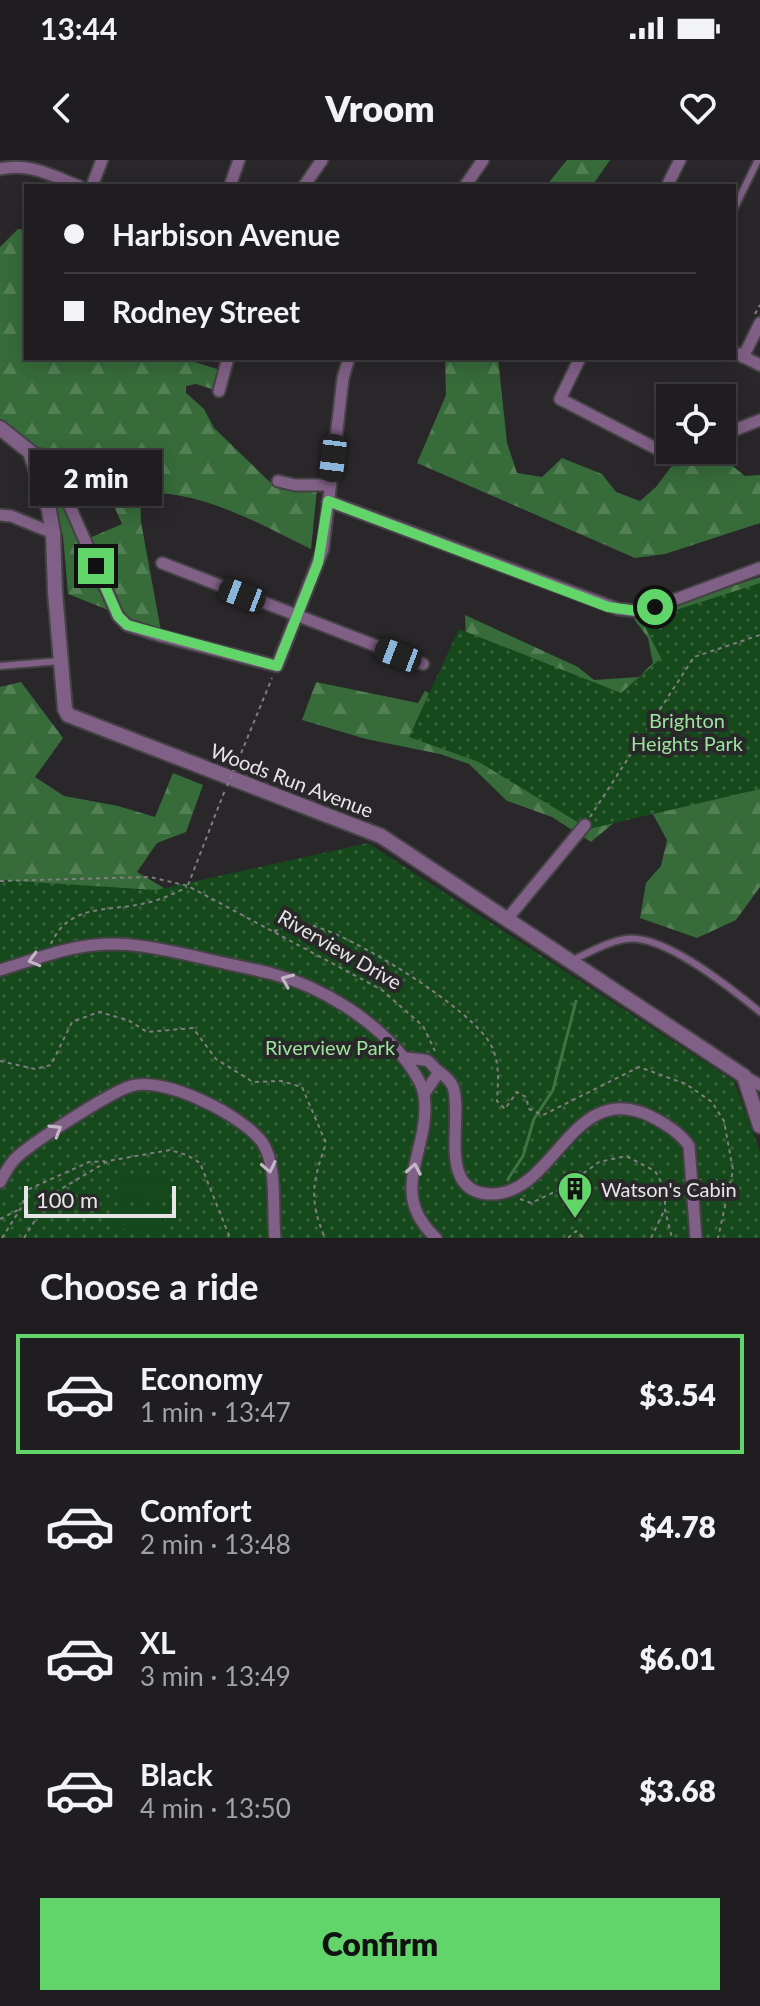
<!DOCTYPE html>
<meta charset="utf-8">
<style>
:root{--surface:#201d20;--page:#2d2a2d;--text:#f1f3f6;--muted:#a2a2a5;--line:#3d3b3e;--accent:#61d46a}
body{margin:0;font-family:Lato,sans-serif;background:var(--page);color:var(--text);height:100vh;display:flex;flex-direction:column;font-size:30px;white-space:nowrap}
*{box-sizing:border-box;margin:0}
p{font-size:26px;color:var(--muted)}
.icon{flex:none;width:44px;height:44px;fill:none;stroke:currentColor;stroke-width:2;stroke-linecap:round;stroke-linejoin:round}
.map{position:relative;height:1078px;overflow:hidden}
.sheet{display:flex;flex-direction:column;background:var(--surface);flex:1}
.sheet>*{flex:none}
.top-card{position:absolute;left:24px;top:24px;width:712px;height:176px;border-radius:0px;box-shadow:0 4px 20px #0003,0 0 0 2px var(--line);display:grid;align-content:center;height:176px;padding:0 40px;background:var(--surface)}
.controls{position:absolute;left:656px;top:224px;display:grid;gap:16px}
.controls a{display:grid;place-items:center;width:80px;height:80px;border-radius:0px;background:var(--surface);box-shadow:0 4px 20px #0003,0 0 0 2px var(--line);font-size:40px}
.scale{position:absolute;left:24px;bottom:20px;width:152px;box-sizing:border-box;padding-left:8px;border:4px solid #e7e5e7;border-top:0;font-size:22px;line-height:28px;white-space:nowrap;color:#e7e5e7;-webkit-text-stroke:6px #2a272b;paint-order:stroke}
.end{position:absolute;width:36px;height:36px;margin:-18px;border:10px solid #61d46a;background:#111;box-shadow:0 0 0 4px #111}
.from{border-radius:50%}
.bubble{position:absolute;height:56px;border-radius:0px;background:var(--surface);box-shadow:0 4px 20px #0003,0 0 0 2px var(--line);font-size:26px;font-weight:800;line-height:56px;text-align:center}
.car{position:absolute;width:24px;height:48px;margin:-24px -12px;border-radius:10px;box-shadow:0 0 6px 2px #0007;background:linear-gradient(#222 24%,#8ab4d8 0 40%,#222 0 76%,#8ab4d8 0 86%,#222 0)}
.top-card b{display:flex;align-items:center;gap:28px;height:76px;font-size:30px}
.top-card b+b{border-top:2px solid var(--line)}
.top-card i{width:20px;height:20px;background:var(--text)}
ul{padding:0;list-style:none}
li{display:flex;align-items:center;gap:24px;height:120px;margin:0 16px 12px;padding:0 24px;border:4px solid transparent;border-radius:0px}
li div{flex:1}
li b{display:block;font-size:30px}
li em{font-style:normal;font-weight:800}
li.current{border-color:var(--accent)}
li>.icon{width:72px;height:72px;stroke-width:1.5}
h2{padding:0 40px;font-size:36px;line-height:96px}
.action{display:flex;gap:16px;margin-top:auto;padding:16px 40px}
.action a{flex:1;height:92px;border-radius:0px;background:var(--accent);color:#111;font-size:32px;font-weight:800;line-height:92px;text-align:center}
.status{display:flex;justify-content:space-between;align-items:center;height:56px;padding:0 40px;background:var(--surface);direction:ltr}
.status svg{height:22px;fill:currentColor}
header{display:flex;justify-content:space-between;align-items:center;height:104px;padding:0 40px;background:var(--surface);font-size:36px;font-weight:800}
.map>svg:first-child{display:block}
.forest{fill:url(#forest-firs);fill-rule:evenodd}
.park{fill:url(#park-dots)}
.pitch{fill:#15481b}
.lines{fill:none;stroke-linecap:round;stroke-linejoin:round}
.stream{stroke:#3f7341;stroke-width:3}
.service-casing{stroke:#444245;stroke-width:10}
.minor-casing{stroke:#444245;stroke-width:15}
.tertiary-casing{stroke:#444245;stroke-width:18}
.path{stroke:#807d81;stroke-width:2;stroke-dasharray:4 4;stroke-linecap:butt}
.service{stroke:#806086;stroke-width:6}
.minor{stroke:#806086;stroke-width:11}
.tertiary{stroke:#806086;stroke-width:14}
.path-bridge{stroke:#807d81;stroke-width:2;stroke-dasharray:4 4;stroke-linecap:butt}
.oneway{stroke:#c3b6c5}
.route{stroke:#61d46a;stroke-width:10}
.labels{text-anchor:middle;dominant-baseline:central;stroke-width:8;stroke-linejoin:round;paint-order:stroke}
.park-label{font-size:20px;fill:#9ae59c;stroke:#2a272b}
.street-label{font-size:20px;fill:#e7e5e7;stroke:#2a272b}
.poi-label{font-size:20px;fill:#e7e5e7;stroke:#2a272b;text-anchor:start}
</style>
<div class="status"><b>13:44</b><svg viewBox="0 0 49 12"><path d="M0 12V9h3v3zM5 12V6h3v6zM10 12V3h3v9zM15 12V0h3v12zM26 1h20v11H26zM47 4h2v5h-2z"/></svg></div>
<header><svg class="icon" aria-label="back" viewBox="0 0 24 24"><path d="M15 5l-7 7 7 7"/></svg>Vroom<svg class="icon" aria-label="heart" viewBox="0 0 24 24"><path d="M12 20l-8-8c-3-5 5-10 8-4 3-6 11-1 8 4z"/></svg></header>
<div class="map">
<svg width="760" height="1078" viewBox="0 0 760 1078">
<defs>
<pattern id="forest-firs" width="22" height="20" patternUnits="userSpaceOnUse" patternTransform="scale(2)"><rect width="22" height="20" fill="#376b3a"/><path d="M5 1l3.5 6h-7zM16 11l3.5 6h-7z" fill="#548056"/></pattern>
<pattern id="park-dots" width="8" height="8" patternUnits="userSpaceOnUse" patternTransform="scale(2)"><rect width="8" height="8" fill="#15481b"/><path d="M2 2h.1M6 6h.1" fill="none" stroke="#37623c" stroke-width="1.8" stroke-linecap="round"/></pattern>
</defs>
<rect width="100%" height="100%" fill="#2a272b"/>
<g class="forest">
<path d="M 567,0 L 610,0 L 592,26 L 546,26 Z"/>
<path d="M 18,69 L 26,70 L 26,198 L 182,198 L 220,210 L 215,230 L 196,224 L 186,226 L 186,233 L 204,249 L 214,268 L 273,325 L 299,330 L 317,329 L 311,389 C 257,363 202,330 140,333 L 141,362 L 161,471 L 68,434 L 63,376 L 45,312 L 35,288 L 0,260 L 0,87 ZM 105,326 L 122,364 L 85,380 L 68,342 Z"/>
<path d="M 445,198 L 498,198 L 507,283 L 517,313 L 542,317 L 562,298 L 602,314 L 616,332 L 640,341 L 656,327 L 671,307 L 696,298 L 711,295 L 725,300 L 745,316 L 760,315 L 760,363 L 665,394 L 635,398 L 417,303 L 446,235 Z"/>
<path d="M 760,417 L 760,727 L 736,760 L 697,778 L 640,758 L 646,723 L 661,706 L 667,680 L 650,649 L 623,655 L 591,682 L 552,657 L 507,641 L 469,604 L 440,594 L 366,579 L 302,560 L 316,522 L 418,543 L 425,531 L 438,538 L 466,483 L 465,455 L 578,507 L 594,520 L 639,517 L 653,503 L 648,478 L 634,459 Z"/>
<path d="M 21,522 L 63,578 L 35,617 L 64,636 L 118,646 L 155,657 L 173,613 L 203,625 L 186,672 L 157,683 L 137,712 L 174,734 L 0,797 L 0,527 Z"/>
</g>
<g class="park">
<path d="M 760,423 L 760,629 L 589,669 L 479,602 L 409,577 L 459,469 L 621,533 L 661,498 L 642,461 Z"/>
<path d="M 368,683 L 734,921 L 760,992 L 760,1078 L 0,1078 L 0,720 L 156,730 Z"/>
</g>
<g class="pitch">
<path d="M 120,1017 L 170,1018 L 169,1041 L 120,1039 Z"/>
<path d="M 116,1046 L 166,1049 L 164,1072 L 114,1068 Z"/>
</g>
<g class="lines">
<path class="stream" d="M 508,1019 L 523,996 L 534,959 L 553,930 L 576,841"/>
<defs>
<g id="service">
<path d="M 734,49 L 758,0"/>
<path d="M 0,506 L 60,501"/>
<path d="M 573,800 C 590,792 607,782 626,779 C 663,773 732,829 760,852"/>
</g>
<g id="minor">
<path d="M 0,9 C 28,2 53,16 79,26"/>
<path d="M 92,26 L 102,0"/>
<path d="M 230,26 L 239,0"/>
<path d="M 304,26 L 322,0"/>
<path d="M 465,26 L 483,0"/>
<path d="M 667,26 L 680,0"/>
<path d="M 734,192 L 760,205"/>
<path d="M 743,197 L 760,163"/>
<path d="M 580,198 L 560,239 L 661,291 L 668,294 L 682,290"/>
<path d="M 219,231 L 228,198"/>
<path d="M 722,275 L 760,260"/>
<path d="M 31,294 L 42,295 L 68,342 L 118,456 L 127,465 L 161,476 L 277,506 L 323,389 L 343,218 L 349,198"/>
<path d="M 278,321 L 295,325 L 330,325"/>
<path d="M 328,341 L 618,449 L 637,451 L 655,447 L 760,408"/>
<path d="M 0,355 L 11,356 L 53,373"/>
<path d="M 162,403 L 423,504"/>
<path d="M 507,759 L 585,665"/>
<path d="M 0,810 C 30,801 63,788 94,785 C 131,781 166,790 202,798 C 226,804 250,808 273,814 C 322,827 373,859 404,898 C 412,909 422,922 424,935 C 432,990 385,1031 436,1078"/>
<path d="M 404,898 C 411,899 422,899 428,901 C 431,903 434,908 437,910 C 443,915 450,919 453,927 C 464,959 435,1034 492,1034 C 555,1034 572,919 650,956 C 664,963 680,972 689,986 L 696,1078"/>
<path d="M 744,916 L 760,925"/>
<path d="M 424,934 L 439,912"/>
<path d="M 0,1022 C 5,1013 10,1003 17,997 C 33,982 111,932 131,926 C 164,916 242,955 262,982 C 278,1005 272,1051 275,1078"/>
</g>
<path id="tertiary" d="M 0,268 L 30,292 L 49,350 L 53,373 L 55,432 L 65,549 L 68,555 L 381,676 L 744,916 L 760,966"/>
</defs>
<use href="#service" class="service-casing"/>
<use href="#minor" class="minor-casing"/>
<use href="#tertiary" class="tertiary-casing"/>
<g class="path">
<path d="M 755,154 L 760,145"/>
<path d="M 235,608 L 272,518"/>
<path d="M 590,657 L 694,497 L 760,475"/>
<path d="M 0,721 L 150,717 L 188,726 L 382,830 L 423,866 L 435,891"/>
<path d="M 188,725 L 225,630"/>
<path d="M 274,771 C 285,768 299,763 310,765 C 351,774 475,850 492,887 C 500,905 498,922 497,941 L 505,949 L 517,932 L 526,937 L 529,949 L 543,955 L 639,907 L 686,924 L 712,942 L 724,961 L 733,1010 L 718,1078"/>
<path d="M 51,784 C 69,742 112,752 146,743 C 160,740 174,734 187,727"/>
<path d="M 0,901 L 35,909 L 51,905 L 72,862 L 99,852 L 128,860 L 147,872 L 193,868 L 216,899 L 253,922 L 281,921 L 302,927 L 326,983 C 313,1022 308,1038 325,1078"/>
<path d="M 520,1039 L 531,1043 L 563,1028 L 599,1002 L 626,996 L 655,1011 L 665,1029 L 665,1050 L 672,1078"/>
<path d="M 0,1059 L 20,1049"/>
<path d="M 2,1078 L 21,1048 L 27,1030 L 89,1002 L 105,1001"/>
<path d="M 24,1078 L 51,1035 L 108,1001 L 170,990 L 187,995 L 200,1003 L 230,1078"/>
<path d="M 568,1078 L 576,1071 L 584,1078"/>
<path d="M 651,1078 L 664,1051"/>
</g>
<use href="#service" class="service"/>
<use href="#minor" class="minor"/>
<use href="#tertiary" class="tertiary"/>
<path class="path-bridge" d="M 227,626 L 234,609"/>
</g>
<defs><path id="oneway-chevron" d="M-2-3.5L2.5 0L-2 3.5" fill="none" stroke-width="1.6" stroke-linecap="round" stroke-linejoin="round" transform="scale(2)"/></defs>
<g class="oneway">
<use href="#oneway-chevron" transform="translate(34 800) rotate(164)"/>
<use href="#oneway-chevron" transform="translate(287 820) rotate(-157)"/>
<use href="#oneway-chevron" transform="translate(56 970) rotate(-31)"/>
<use href="#oneway-chevron" transform="translate(269 1007) rotate(78)"/>
<use href="#oneway-chevron" transform="translate(414 1009) rotate(-80)"/>
</g>
<g class="lines">
<path class="route" d="M 96,406 L 118,456 L 127,465 L 277,506 L 318,403 L 328,341 L 608,447 L 637,451 L 655,447"/>
</g>
<defs>
<symbol id="building-pin" viewBox="-11 -11 22 30"><path d="M0 17L-7.5 6A9.5 9.5 0 1 1 7.5 6Z" fill="#61d46a" stroke="#2a272b"/><path d="M-4-6H4V6H1V3H-1V6H-4ZM-2.5-4.3h1.7v1.8h-1.7ZM.8-4.3h1.7v1.8H.8ZM-2.5-1h1.7V.8h-1.7ZM.8-1h1.7V.8H.8Z" fill="#111"/></symbol>
</defs>
<g fill-rule="evenodd">
<use href="#building-pin" x="555" y="1009" width="40" height="54"/>
</g>
<g class="labels">
<g class="park-label">
<text x="687" y="560">Brighton<tspan x="687" dy="23">Heights Park</tspan></text>
<text x="330" y="887">Riverview Park</text>
</g>
<g class="street-label">
<text transform="translate(292 620) rotate(21)">Woods Run Avenue</text>
<text transform="translate(340 789) rotate(30)">Riverview Drive</text>
</g>
<g class="poi-label">
<text x="601" y="1029">Watson's Cabin</text>
</g>
</g>
</svg>
<div class="controls">
<a><svg class="icon" aria-label="locate" viewBox="0 0 24 24"><circle cx="12" cy="12" r="6"/><path d="M12 2v4M12 18v4M2 12h4M18 12h4"/></svg></a>
</div>
<div class="scale">100 m</div>
<i class="end from" style="left:655px;top:447px"></i>
<i class="end" style="left:96px;top:406px"></i>
<div class="bubble" style="left:30px;top:290px;width:132px">2 min</div>
<i class="car" style="left:333px;top:298px;rotate:187deg"></i>
<i class="car" style="left:242px;top:435px;rotate:291deg"></i>
<i class="car" style="left:398px;top:495px;rotate:291deg"></i>
<div class="top-card">
<b><i class="from"></i>Harbison Avenue</b>
<b><i></i>Rodney Street</b>
</div>
</div>
<section class="sheet">
<h2>Choose a ride</h2>
<ul>
<li class="current"><svg class="icon" aria-label="car" viewBox="0 0 24 24"><path d="M5 17H2v-5l4-1 3-4h7l3 4 3 1v5h-3M9 17h6M6 11h13"/><circle cx="7" cy="17" r="2"/><circle cx="17" cy="17" r="2"/></svg><div><b>Economy</b><p>1 min · 13:47</p></div><em>$3.54</em></li>
<li><svg class="icon" aria-label="car" viewBox="0 0 24 24"><path d="M5 17H2v-5l4-1 3-4h7l3 4 3 1v5h-3M9 17h6M6 11h13"/><circle cx="7" cy="17" r="2"/><circle cx="17" cy="17" r="2"/></svg><div><b>Comfort</b><p>2 min · 13:48</p></div><em>$4.78</em></li>
<li><svg class="icon" aria-label="car" viewBox="0 0 24 24"><path d="M5 17H2v-5l4-1 3-4h7l3 4 3 1v5h-3M9 17h6M6 11h13"/><circle cx="7" cy="17" r="2"/><circle cx="17" cy="17" r="2"/></svg><div><b>XL</b><p>3 min · 13:49</p></div><em>$6.01</em></li>
<li><svg class="icon" aria-label="car" viewBox="0 0 24 24"><path d="M5 17H2v-5l4-1 3-4h7l3 4 3 1v5h-3M9 17h6M6 11h13"/><circle cx="7" cy="17" r="2"/><circle cx="17" cy="17" r="2"/></svg><div><b>Black</b><p>4 min · 13:50</p></div><em>$3.68</em></li>
</ul>
<div class="action"><a>Confirm</a></div>
</section>
